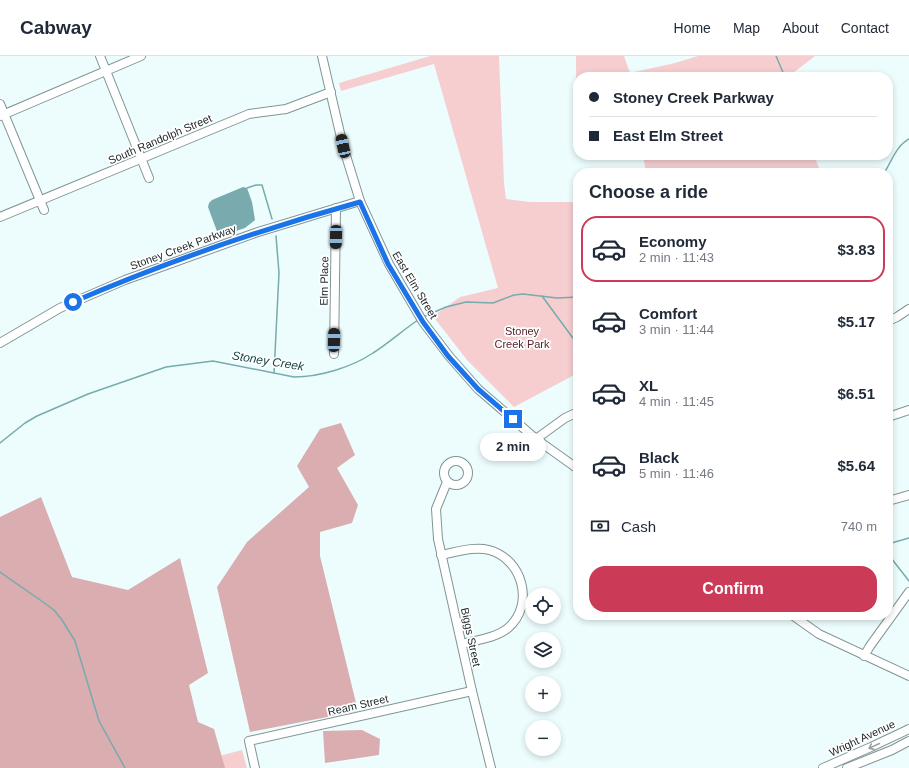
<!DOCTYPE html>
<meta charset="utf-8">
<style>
:root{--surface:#fff;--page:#f2f2f3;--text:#1f2937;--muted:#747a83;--line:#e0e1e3;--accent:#cb3b57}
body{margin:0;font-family:Helvetica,sans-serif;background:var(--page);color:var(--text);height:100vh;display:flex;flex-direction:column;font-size:15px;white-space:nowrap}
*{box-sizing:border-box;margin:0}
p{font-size:13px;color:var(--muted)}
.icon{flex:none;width:22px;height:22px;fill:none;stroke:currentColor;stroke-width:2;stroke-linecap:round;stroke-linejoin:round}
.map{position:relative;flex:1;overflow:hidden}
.side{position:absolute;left:573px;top:112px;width:320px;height:452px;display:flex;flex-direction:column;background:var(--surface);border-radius:16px;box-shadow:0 2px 6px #0003}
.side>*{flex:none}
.banner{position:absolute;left:573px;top:16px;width:320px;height:88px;border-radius:16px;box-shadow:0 2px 6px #0003;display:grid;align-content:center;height:88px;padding:0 16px;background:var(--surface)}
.tools{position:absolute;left:525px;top:532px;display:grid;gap:8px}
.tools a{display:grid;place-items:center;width:36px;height:36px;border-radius:50%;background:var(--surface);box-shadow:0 2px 6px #0003;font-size:20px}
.end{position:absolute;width:18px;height:18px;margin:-9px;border:5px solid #1a73e8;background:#fff;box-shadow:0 0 0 2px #fff}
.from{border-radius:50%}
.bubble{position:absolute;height:28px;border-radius:14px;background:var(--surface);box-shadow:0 2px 6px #0003;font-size:13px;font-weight:700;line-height:28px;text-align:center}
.car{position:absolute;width:12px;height:24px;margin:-12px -6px;border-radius:5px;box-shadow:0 0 3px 1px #0007;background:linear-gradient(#222 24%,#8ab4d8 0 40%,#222 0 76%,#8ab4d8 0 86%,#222 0)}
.banner b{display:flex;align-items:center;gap:14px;height:38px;font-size:15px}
.banner b+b{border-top:1px solid var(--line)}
.banner i{width:10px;height:10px;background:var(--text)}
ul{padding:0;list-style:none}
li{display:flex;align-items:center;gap:12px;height:66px;margin:0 8px 6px;padding:0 8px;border:2px solid transparent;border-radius:16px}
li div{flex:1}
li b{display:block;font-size:15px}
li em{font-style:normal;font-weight:700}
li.current{border-color:var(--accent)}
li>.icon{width:36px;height:36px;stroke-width:1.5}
h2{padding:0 16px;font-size:18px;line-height:48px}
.pay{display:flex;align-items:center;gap:10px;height:44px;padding:0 16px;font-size:15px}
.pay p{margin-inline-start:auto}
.action{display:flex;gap:8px;margin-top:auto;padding:8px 16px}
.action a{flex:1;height:46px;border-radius:16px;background:var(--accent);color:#fff;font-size:16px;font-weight:700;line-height:46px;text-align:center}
header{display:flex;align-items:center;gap:24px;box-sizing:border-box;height:56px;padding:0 20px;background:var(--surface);border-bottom:1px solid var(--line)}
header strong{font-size:19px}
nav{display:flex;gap:22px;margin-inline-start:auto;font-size:14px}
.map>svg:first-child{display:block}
.green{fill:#f6ced0}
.forest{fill:#daadb0}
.water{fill:#78aaae}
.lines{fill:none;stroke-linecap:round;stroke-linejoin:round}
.stream{stroke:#78aaae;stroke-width:1.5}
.minor-casing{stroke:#819495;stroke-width:10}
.minor{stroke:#fff;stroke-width:8}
.oneway{stroke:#9ca0a0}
.route{stroke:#1a73e8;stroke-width:5}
.labels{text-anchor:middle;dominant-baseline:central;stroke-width:3.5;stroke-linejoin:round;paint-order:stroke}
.street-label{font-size:11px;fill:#242b2c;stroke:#fff}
.park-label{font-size:11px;fill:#561e27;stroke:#fff}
.water-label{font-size:12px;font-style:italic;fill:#154447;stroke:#fff}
</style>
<header>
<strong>Cabway</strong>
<nav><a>Home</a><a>Map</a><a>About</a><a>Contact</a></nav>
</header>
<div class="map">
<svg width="909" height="712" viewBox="0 0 909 712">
<rect width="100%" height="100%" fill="#edfdfe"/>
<g class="green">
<path d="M 430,0 L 499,0 L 504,127 L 506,143 L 530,146 L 578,146 L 578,317 L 514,351 L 467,304 L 432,259 L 439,256 L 460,241 L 498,232 L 434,8 L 341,35 L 339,27 Z"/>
<path d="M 576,0 L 624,0 L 630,17 L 675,7 L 698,0 L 815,0 L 788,21 L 578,21 L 578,33 L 576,28 Z"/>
<path d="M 643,99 L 814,99 L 821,117 L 646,117 Z"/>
<path d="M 242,694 L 247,712 L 206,712 L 204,704 Z"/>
</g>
<g class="forest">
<path d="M 341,367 L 355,399 L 337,412 L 358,449 L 352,467 L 320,476 L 320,500 L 358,655 L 250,676 L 217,531 L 247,486 L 309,431 L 297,410 L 320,373 Z"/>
<path d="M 41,441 L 72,521 L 128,534 L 180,502 L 208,617 L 189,629 L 198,666 L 214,673 L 225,712 L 0,712 L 0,461 Z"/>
<path d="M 362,674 L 380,683 L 379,699 L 325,707 L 323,675 Z"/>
</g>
<path class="water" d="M 243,131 L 247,132 L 252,146 L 255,164 L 245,172 L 221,180 L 218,178 L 208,151 L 209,147 L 212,144 Z"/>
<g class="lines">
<g class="stream">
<path d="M 776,0 L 785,21"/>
<path d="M 884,117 C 892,105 896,90 909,83"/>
<path d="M 247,132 L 256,129 L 262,129 L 272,163"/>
<path d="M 542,240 L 578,289"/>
<path d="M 423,261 L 446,251 L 466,246 L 493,247 L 514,239 L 523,238 L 557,242 L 578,241"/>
<path d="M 274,317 L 279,217 L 276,180"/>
<path d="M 0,387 L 25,367 L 37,360 L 88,338 L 166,311 L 213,305 L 294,321 C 320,321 352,311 373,297 C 389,287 403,274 418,264"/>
<path d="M 888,488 L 909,482"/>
<path d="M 888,498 L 909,525"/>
<path d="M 0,516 L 43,546 L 54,554 L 62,564 L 75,585 L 99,665 L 125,712"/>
</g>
<defs>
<g id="minor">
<path d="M 100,0 L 149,122"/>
<path d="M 322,0 L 343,90 L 360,145 L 389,208 L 423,266 L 449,300 L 478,333 L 536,383 L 578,413"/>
<path d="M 0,48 L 44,154"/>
<path d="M 0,60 L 141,0"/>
<path d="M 0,161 L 249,58 L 286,53 L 331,36"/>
<path d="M 888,265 L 897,261 L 909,253"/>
<path d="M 0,287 L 60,252 L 125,224 L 255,177 L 360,145"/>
<path d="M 334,298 L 336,152"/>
<path d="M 888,361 L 909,354"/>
<path d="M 536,383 L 565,362 L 578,356"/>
<circle cx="456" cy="417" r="12"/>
<path d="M 447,426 L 436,453 L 438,483 L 472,635 L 491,712"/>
<path d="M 888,445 L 909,439"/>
<path d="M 441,499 C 457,496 474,490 489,494 C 523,503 535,549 508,572 C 496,582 477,584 462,588"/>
<path d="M 792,559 L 819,578 L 909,620"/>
<path d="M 864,600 L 870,590 L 909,536"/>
<path d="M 255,712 L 249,685 L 472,635"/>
<path d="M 823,712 L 871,691 L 909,673"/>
<path d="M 847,712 L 892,694 L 909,685"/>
</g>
</defs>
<use href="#minor" class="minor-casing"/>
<use href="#minor" class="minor"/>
</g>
<defs><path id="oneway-shaft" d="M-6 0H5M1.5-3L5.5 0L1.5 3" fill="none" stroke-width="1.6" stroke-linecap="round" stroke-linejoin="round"/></defs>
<use class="oneway" href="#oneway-shaft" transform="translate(874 690) rotate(155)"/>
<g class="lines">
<path class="route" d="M 73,246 C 166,206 262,173 360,146 L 388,208 L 423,266 L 448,300 L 478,333 L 513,363"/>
</g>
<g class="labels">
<g class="street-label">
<text transform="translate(160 83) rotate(-23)">South Randolph Street</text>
<text transform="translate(183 191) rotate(-20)">Stoney Creek Parkway</text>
<text transform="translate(324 225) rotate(-89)">Elm Place</text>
<text transform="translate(415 229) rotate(59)">East Elm Street</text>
<text transform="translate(471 581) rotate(78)">Biggs Street</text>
<text transform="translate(358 649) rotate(-13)">Ream Street</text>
<text transform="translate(862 682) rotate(-25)">Wright Avenue</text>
</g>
<g class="park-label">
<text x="522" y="275">Stoney<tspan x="522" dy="13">Creek Park</tspan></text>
</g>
<g class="water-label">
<text transform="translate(268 305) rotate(9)">Stoney Creek</text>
</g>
</g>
</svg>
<div class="tools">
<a><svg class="icon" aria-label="locate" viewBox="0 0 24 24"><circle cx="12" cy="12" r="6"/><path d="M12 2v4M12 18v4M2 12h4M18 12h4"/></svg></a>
<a><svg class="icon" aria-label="layers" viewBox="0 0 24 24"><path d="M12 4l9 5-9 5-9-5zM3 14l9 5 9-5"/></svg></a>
<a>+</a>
<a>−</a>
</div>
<i class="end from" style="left:73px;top:246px"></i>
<i class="end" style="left:513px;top:363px"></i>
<div class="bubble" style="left:480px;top:377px;width:66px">2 min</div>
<i class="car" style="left:343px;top:90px;rotate:348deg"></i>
<i class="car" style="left:336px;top:181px;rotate:181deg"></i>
<i class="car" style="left:334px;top:284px;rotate:1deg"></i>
<div class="banner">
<b><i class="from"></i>Stoney Creek Parkway</b>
<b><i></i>East Elm Street</b>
</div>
<section class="side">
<h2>Choose a ride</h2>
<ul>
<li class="current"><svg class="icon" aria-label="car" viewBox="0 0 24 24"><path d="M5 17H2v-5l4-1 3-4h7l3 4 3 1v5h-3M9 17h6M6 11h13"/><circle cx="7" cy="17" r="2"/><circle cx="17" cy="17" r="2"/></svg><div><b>Economy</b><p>2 min · 11:43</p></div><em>$3.83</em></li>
<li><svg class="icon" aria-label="car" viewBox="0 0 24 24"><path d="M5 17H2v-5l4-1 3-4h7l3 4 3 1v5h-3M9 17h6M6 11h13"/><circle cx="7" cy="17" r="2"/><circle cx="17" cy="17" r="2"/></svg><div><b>Comfort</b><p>3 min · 11:44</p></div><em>$5.17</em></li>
<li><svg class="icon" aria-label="car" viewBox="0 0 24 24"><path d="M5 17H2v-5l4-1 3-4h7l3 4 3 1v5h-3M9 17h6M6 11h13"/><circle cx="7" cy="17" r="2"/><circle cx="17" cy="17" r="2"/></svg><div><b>XL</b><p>4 min · 11:45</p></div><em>$6.51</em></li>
<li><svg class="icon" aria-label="car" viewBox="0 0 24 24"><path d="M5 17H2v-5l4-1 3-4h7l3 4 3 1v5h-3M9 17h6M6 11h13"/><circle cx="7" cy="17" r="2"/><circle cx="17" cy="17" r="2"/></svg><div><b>Black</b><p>5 min · 11:46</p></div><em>$5.64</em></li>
</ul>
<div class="pay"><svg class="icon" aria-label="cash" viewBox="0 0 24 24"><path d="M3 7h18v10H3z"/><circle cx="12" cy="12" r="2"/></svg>Cash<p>740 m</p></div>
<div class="action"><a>Confirm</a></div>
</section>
</div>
